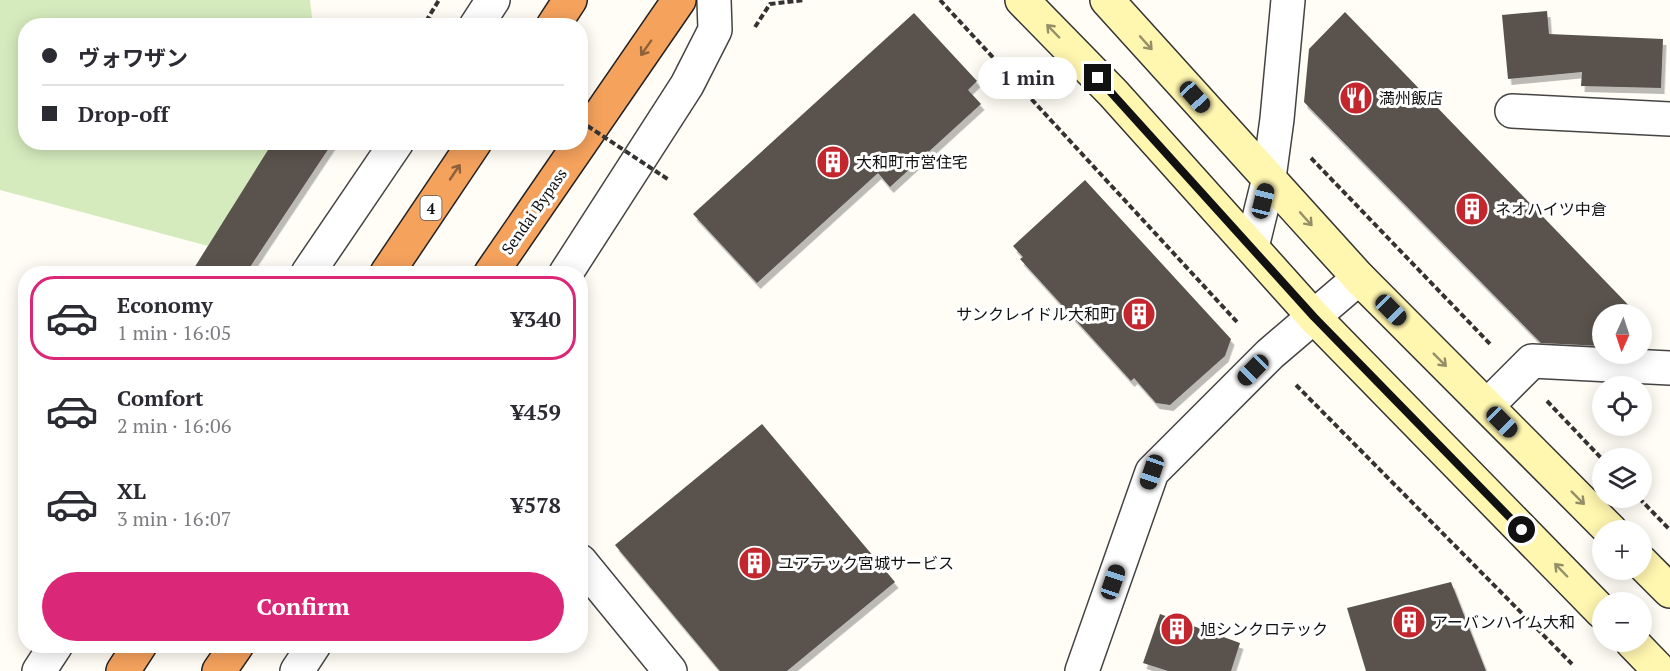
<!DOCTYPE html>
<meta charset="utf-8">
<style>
:root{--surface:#fff;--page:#f2f2f3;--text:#2b2b33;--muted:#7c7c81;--line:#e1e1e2;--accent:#db2777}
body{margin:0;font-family:"PT Serif","Noto Sans JP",serif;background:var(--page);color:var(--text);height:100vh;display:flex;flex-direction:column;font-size:22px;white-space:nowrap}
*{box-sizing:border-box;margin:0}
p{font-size:20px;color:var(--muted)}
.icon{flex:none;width:33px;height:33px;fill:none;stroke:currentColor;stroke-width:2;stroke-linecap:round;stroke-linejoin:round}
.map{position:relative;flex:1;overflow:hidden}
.drawer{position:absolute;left:18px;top:266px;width:570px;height:387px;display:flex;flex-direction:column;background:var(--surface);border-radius:24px;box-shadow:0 3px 15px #0003}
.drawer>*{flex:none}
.top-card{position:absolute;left:18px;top:18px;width:570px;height:132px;border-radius:24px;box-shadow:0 3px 15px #0003;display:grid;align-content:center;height:132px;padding:0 24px;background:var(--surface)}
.needle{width:39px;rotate:183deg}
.fabs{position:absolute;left:1592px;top:304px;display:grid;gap:12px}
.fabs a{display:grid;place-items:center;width:60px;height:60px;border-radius:50%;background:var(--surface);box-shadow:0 3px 15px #0003;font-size:30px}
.end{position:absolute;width:27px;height:27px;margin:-14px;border:8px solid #111;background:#fff;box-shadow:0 0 0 3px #fff}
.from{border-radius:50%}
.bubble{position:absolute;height:42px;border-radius:21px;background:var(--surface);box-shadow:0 3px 15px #0003;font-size:20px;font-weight:700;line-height:42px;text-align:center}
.car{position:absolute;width:18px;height:36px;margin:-18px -9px;border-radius:8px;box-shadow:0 0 4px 2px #0007;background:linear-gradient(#222 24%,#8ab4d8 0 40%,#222 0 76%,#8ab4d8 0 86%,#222 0)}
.top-card b{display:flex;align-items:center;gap:21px;height:57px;font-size:22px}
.top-card b+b{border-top:2px solid var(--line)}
.top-card i{width:15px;height:15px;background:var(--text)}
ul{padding:10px 0 0;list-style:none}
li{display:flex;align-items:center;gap:18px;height:84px;margin:0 12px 9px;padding:0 12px;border:3px solid transparent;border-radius:24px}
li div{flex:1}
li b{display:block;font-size:22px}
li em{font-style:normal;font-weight:700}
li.selected{border-color:var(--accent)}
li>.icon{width:54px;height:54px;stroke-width:1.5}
.primary-button{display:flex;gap:12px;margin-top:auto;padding:12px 24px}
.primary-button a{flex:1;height:69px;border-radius:36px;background:var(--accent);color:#fff;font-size:24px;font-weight:700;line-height:69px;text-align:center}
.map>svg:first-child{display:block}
.green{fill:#d5ebbd}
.building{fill:#5a524d;filter:url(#shadow)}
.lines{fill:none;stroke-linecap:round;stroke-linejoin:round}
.street-casing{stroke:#444;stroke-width:36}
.secondary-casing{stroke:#333;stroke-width:36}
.highway-casing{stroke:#222;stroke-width:36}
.path{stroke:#333;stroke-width:4;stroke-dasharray:6 3;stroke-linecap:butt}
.street{stroke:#fff;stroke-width:33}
.secondary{stroke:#fff6b0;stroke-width:33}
.highway{stroke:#f5a25d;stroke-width:33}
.path-bridge{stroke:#333;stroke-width:4;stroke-dasharray:6 3;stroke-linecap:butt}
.oneway{stroke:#948f68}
.oneway2{stroke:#8e613b}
.route{stroke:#111;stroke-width:8}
.labels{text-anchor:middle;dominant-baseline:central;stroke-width:6;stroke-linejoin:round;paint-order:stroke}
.shield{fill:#fff;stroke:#585858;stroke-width:1.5}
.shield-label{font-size:15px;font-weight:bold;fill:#111}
.poi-label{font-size:16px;fill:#111;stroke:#fff;text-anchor:start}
.street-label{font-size:16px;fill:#111;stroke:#fff}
</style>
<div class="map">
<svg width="1670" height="671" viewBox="0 0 1670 671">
<defs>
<filter id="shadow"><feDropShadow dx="3.5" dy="6" stdDeviation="0" flood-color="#0004"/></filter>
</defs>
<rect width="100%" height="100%" fill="#fffdf5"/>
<path class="green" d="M 0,0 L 310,0 L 313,25 L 26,26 L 26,142 L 273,143 L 208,246 L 0,190 Z"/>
<g class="building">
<path d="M 1547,11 L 1549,34 L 1663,39 L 1661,88 L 1581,86 L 1582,72 L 1508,79 L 1502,15 Z"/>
<path d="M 1345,12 L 1638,315 L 1602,315 L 1602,346 L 1541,343 L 1304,102 L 1309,49 Z"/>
<path d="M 914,13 L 977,81 L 968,90 L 981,104 L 890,187 L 878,173 L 757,283 L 693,214 Z"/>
<path d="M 273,142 L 333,142 L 246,273 L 191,273 Z"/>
<path d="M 1085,180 L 1231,339 L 1225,356 L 1170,405 L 1156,403 L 1134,378 L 1131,381 L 1020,259 L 1023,257 L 1013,246 Z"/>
<path d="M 762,424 L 895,582 L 787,671 L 720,671 L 615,545 Z"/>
<path d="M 1451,582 L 1486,671 L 1366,671 L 1347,608 Z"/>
<path d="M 1160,614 L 1240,643 L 1231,671 L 1168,671 L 1143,663 Z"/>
</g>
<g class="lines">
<defs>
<g id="street">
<path d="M 476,26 L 493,0"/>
<path d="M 1512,111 L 1670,119"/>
<path d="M 1252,247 L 1269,178 L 1277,119 L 1288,0"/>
<path d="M 308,273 L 397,142"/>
<path d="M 566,273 L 687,85 L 715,30 L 714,0"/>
<path d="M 1487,406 L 1532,361 L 1670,368"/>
<path d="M 580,561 L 670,671"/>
<path d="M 39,671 L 56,645"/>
<path d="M 297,671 L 314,645"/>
<path d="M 1082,671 L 1152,472 L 1270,354 L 1359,278"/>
</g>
<g id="secondary">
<path d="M 1022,0 L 1113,93 L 1314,317 L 1602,612"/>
<path d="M 1107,0 L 1359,278 L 1611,531"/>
<path d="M 1641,562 L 1670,591"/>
<path d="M 1632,642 L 1660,671"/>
</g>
<g id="highway">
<path d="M 553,26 L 570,0"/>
<path d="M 387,273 L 475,142"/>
<path d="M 491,273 L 679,0"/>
<path d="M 123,671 L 140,645"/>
<path d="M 219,671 L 237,645"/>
</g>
</defs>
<use href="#street" class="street-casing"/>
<use href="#secondary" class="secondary-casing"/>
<use href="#highway" class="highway-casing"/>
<g class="path">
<path d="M 940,0 L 1237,322"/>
<path d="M 439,25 L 428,18 L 439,0"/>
<path d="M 755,27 L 770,4 L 805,0"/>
<path d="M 1311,158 L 1491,345"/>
<path d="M 1296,385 L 1572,664"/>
<path d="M 1547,401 L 1602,459"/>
<path d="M 1639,498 L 1670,530"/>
</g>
<use href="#street" class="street"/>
<use href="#secondary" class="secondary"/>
<use href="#highway" class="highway"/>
<path class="path-bridge" d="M 580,121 L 669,180"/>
</g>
<defs><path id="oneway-shaft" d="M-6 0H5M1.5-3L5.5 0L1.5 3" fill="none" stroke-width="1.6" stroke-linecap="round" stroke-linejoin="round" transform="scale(1.5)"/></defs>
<g class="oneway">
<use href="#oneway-shaft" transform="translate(1053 31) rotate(-134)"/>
<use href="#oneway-shaft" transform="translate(1146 43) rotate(48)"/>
<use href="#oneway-shaft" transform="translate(1306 219) rotate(48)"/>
<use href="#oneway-shaft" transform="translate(1440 360) rotate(45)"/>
<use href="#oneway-shaft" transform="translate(1578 498) rotate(45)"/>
<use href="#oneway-shaft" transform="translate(1561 570) rotate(-134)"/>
</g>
<g class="oneway2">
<use href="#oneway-shaft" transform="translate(646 48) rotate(125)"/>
<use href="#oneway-shaft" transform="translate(455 172) rotate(-56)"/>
</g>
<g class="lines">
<path class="route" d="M 1098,78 L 1314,317 L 1522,530"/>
</g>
<defs>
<symbol id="restaurant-disc" viewBox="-11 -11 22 22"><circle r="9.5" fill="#c4262e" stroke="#fff"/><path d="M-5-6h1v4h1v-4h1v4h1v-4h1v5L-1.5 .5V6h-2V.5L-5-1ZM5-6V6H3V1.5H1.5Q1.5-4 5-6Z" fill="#fff"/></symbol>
<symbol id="building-disc" viewBox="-11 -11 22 22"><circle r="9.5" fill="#c4262e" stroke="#fff"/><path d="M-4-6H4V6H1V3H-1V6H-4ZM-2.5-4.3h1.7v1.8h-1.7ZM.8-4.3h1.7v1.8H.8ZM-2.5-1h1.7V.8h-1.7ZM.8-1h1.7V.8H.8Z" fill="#fff"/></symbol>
</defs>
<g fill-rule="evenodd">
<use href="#restaurant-disc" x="1337" y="79" width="38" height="38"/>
<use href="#building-disc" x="814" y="143" width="38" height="38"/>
<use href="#building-disc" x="1453" y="190" width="38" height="38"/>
<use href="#building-disc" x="1120" y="295" width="38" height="38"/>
<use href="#building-disc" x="736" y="544" width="38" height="38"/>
<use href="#building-disc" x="1390" y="603" width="38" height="38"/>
<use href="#building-disc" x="1158" y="610" width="38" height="38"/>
</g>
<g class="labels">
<rect class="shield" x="420.5" y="196" width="21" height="24" rx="4.5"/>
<g class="shield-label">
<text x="431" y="208">4</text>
</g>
<g class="poi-label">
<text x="1379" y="98">満州飯店</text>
<text x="856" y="162">大和町市営住宅</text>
<text x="1495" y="209">ネオハイツ中倉</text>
<text x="1116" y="314" text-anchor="end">サンクレイドル大和町</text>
<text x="778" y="563">ユアテック宮城サービス</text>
<text x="1432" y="622">アーバンハイム大和</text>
<text x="1200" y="629">旭シンクロテック</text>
</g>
<g class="street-label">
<text transform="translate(534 211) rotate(-55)">Sendai Bypass</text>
</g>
</g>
</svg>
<div class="fabs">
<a><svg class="needle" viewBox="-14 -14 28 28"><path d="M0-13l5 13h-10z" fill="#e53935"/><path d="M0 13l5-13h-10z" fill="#7c7c81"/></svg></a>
<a><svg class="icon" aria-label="locate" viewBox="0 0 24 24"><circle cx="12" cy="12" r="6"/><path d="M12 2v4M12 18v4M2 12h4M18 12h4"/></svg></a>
<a><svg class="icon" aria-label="layers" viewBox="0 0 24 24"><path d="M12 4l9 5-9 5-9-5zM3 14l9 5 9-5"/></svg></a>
<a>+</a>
<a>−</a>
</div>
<i class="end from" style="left:1522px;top:530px"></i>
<i class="end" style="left:1098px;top:78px"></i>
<div class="bubble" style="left:978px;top:57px;width:99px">1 min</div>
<i class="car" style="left:1195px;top:97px;rotate:138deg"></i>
<i class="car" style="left:1263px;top:201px;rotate:14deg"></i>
<i class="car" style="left:1391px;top:310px;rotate:135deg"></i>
<i class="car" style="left:1253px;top:370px;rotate:225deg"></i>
<i class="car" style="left:1502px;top:422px;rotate:135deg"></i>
<i class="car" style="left:1152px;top:472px;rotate:199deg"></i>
<i class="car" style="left:1113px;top:582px;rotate:19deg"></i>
<div class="top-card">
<b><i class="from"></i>ヴォワザン</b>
<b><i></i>Drop-off</b>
</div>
<section class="drawer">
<ul>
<li class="selected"><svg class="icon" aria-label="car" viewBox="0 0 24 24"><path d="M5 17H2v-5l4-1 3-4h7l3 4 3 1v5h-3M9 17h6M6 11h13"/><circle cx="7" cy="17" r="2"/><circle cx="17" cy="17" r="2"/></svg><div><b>Economy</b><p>1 min · 16:05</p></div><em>¥340</em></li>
<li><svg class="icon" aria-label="car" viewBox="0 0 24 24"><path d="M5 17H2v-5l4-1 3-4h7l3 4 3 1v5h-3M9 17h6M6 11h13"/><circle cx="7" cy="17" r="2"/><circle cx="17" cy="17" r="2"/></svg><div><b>Comfort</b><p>2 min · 16:06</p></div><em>¥459</em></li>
<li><svg class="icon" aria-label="car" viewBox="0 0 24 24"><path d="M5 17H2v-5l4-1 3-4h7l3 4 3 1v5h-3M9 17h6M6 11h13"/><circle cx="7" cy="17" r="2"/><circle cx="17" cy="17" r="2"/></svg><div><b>XL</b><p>3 min · 16:07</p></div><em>¥578</em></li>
</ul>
<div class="primary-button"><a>Confirm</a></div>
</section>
</div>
